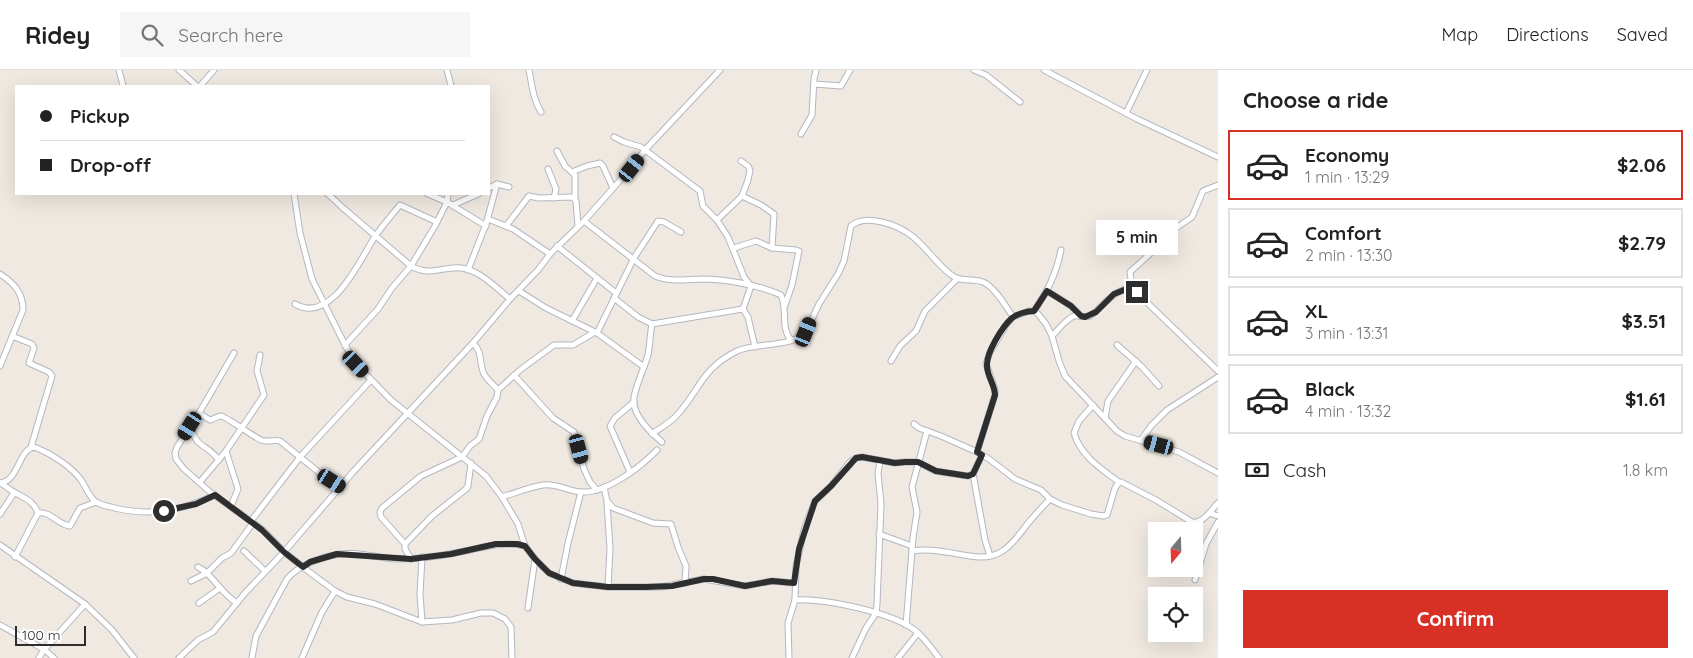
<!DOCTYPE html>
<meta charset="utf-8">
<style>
:root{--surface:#fff;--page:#f6f6f6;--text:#222;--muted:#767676;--line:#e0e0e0;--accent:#d93025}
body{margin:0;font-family:Quicksand,sans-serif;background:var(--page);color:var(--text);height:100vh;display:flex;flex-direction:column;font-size:19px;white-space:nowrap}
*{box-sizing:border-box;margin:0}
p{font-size:16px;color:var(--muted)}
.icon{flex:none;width:28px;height:28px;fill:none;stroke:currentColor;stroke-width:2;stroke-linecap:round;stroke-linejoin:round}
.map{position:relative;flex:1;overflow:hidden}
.drawer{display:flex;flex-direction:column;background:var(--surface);width:475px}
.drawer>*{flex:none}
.banner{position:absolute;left:15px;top:15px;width:475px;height:110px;border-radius:0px;box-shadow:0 5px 20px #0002;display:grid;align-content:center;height:110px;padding:0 25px;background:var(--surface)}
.needle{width:32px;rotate:199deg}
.fabs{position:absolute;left:1148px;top:452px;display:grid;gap:10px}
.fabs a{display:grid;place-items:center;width:55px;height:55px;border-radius:0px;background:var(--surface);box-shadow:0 5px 20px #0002;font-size:25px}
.scale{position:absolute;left:15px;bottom:12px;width:71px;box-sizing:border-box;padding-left:5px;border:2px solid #2e2e2e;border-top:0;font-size:14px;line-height:18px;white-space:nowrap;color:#2e2e2e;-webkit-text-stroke:4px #fff;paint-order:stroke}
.end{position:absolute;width:22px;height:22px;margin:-11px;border:6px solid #2e2e2e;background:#fff;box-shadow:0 0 0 2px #fff}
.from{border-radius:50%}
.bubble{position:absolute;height:35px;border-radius:0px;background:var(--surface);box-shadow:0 5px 20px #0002;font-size:16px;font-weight:800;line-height:35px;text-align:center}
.car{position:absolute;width:15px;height:30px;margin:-15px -8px;border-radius:6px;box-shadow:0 0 4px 1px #0007;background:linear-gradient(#222 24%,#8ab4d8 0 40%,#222 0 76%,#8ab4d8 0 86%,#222 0)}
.banner b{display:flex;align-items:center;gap:18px;height:48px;font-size:19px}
.banner b+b{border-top:1px solid var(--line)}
.banner i{width:12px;height:12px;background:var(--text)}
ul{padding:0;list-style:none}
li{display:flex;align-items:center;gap:15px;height:70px;margin:0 10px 8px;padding:0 15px;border:2px solid var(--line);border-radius:0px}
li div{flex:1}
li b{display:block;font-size:19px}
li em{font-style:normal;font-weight:800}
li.active{border-color:var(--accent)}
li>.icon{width:45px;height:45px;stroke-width:1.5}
h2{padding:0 25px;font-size:22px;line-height:60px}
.pay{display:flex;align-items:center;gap:12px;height:55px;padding:0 25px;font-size:19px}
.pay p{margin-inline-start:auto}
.button{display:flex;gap:10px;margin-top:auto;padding:10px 25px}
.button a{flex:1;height:58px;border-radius:0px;background:var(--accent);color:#fff;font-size:20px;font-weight:800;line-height:58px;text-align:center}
header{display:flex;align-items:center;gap:30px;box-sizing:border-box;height:70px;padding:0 25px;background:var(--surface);border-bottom:1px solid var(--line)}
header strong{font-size:24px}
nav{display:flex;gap:28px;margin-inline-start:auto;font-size:18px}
.search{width:350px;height:45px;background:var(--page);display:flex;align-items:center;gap:12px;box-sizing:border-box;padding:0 18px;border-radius:0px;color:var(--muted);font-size:19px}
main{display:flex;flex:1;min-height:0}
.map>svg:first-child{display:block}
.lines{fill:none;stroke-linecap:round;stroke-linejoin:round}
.street-casing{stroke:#b4b7c1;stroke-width:7}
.street{stroke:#fff;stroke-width:5}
.route{stroke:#2e2e2e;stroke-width:6}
</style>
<header>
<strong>Ridey</strong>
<div class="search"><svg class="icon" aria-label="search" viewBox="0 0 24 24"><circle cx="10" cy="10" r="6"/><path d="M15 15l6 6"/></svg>Search here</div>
<nav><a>Map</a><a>Directions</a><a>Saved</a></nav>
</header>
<main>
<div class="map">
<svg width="1218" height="588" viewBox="0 0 1218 588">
<rect width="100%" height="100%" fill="#efe9e1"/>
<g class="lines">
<defs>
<g id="street">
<path d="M 119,0 L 123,16"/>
<path d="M 179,0 L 197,16"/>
<path d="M 447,0 L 451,16"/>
<path d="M 529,0 C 532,15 533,29 541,42"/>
<path d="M 974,0 L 986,5 L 1020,32"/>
<path d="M 1044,0 L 1137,49 L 1218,87"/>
<path d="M 814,14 L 841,16 L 850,0"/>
<path d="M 200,16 L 214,0"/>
<path d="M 1126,43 L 1147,0"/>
<path d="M 801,64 L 812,45 L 814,9 L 816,0"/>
<path d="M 614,67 L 624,72 L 641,77 L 700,121 L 703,136 L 717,150 L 728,167 L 744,207 L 751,216 L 743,239"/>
<path d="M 557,81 L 565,96 L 575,105 L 575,129"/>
<path d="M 548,99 L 556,119 L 554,128"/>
<path d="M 572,102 L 587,96 L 600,93 L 603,96 L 613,118"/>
<path d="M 489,118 L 497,114 L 509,117"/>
<path d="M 294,124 L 300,163 L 312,209 L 345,275 L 356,294 L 391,330 L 486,406 L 502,427 L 518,454 L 525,476 L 535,489 L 549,503 L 573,513 L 608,517 L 661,517 L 704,509 L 745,516 L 772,511 L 794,513"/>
<path d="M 328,124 L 343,138 L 411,196 C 430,207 443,196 461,198 C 480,200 496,218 510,229"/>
<path d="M 428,124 L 447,132 L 486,156"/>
<path d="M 742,126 L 761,135 L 774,144 L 772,178"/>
<path d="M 453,135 L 478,124"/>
<path d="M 488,149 L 513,159 L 550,184"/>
<path d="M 717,150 L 742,126 L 748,110 L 750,100 L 748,96 L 741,91"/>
<path d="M 584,151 L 655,206 C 670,212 686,210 701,209 C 725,209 759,215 781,225 C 788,239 780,258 791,270"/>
<path d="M 506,156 L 529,126 L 539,128 L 573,127 L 576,131 L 578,156"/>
<path d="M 557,176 L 616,223"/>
<path d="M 734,178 L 756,171 L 772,178 L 796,180 L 799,181 L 792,215 L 785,235"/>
<path d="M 468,200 L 486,154 L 497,114"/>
<path d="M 0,204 C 14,213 23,223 23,240 L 0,296"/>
<path d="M 1132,218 L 1130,202 L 1151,183 L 1169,163 L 1192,147 L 1203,121 L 1218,115"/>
<path d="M 519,221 L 546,238 L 597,263 L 644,297"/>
<path d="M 1047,221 L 1071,236 L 1081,246"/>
<path d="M 614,228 L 638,247 L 652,254 L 743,239 L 748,247 L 755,277"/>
<path d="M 295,234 C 331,255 359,192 374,168 C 382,156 391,146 400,135 L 437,152"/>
<path d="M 1034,241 C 1048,220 1056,205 1061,180"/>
<path d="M 572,251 L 597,208"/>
<path d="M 652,254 C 650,264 650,275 648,285 C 644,299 637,312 634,327 C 631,344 650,362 662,372"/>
<path d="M 597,263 L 634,188 L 658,151 L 664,152 L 681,162"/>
<path d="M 12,266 L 32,274 L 34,278 L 29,293 L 49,302 L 52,306 L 31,377"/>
<path d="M 1052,266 C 1058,260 1066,249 1074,246 C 1079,245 1085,248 1090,246 C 1104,236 1113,219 1132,218 L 1218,301"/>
<path d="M 345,275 L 378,239 L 392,218 L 411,196 L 435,156 L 447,132 L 448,124"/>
<path d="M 1117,275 L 1142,297 L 1159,316"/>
<path d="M 234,283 L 199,343 L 177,377 L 175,383 L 176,389 L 184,399 L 210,422 L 263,460 L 284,482 L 308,501 L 335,521 L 347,527 L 375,534 L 422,552 L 452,550 L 481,543 L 493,543 L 505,549 L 511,557 L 512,588"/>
<path d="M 891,291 L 900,276 L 916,261 L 925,241 L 957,209"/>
<path d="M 514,305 L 553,348 L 574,362 L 584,399 L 590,412 L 597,420"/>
<path d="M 498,320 L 520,300 L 554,275 L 573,275 L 595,262"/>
<path d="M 1093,335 L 1079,351 L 1074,363 C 1080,385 1101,399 1119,412"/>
<path d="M 199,343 L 210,350 C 214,349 218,346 221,346 C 225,346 254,367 261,370 C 268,373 274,369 280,371 L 321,404 L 340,416"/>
<path d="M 1105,348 L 1108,331 L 1136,291"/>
<path d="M 914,354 L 919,358 L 941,366 L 977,382 L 989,389 L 1015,409 L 1041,420 L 1050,429 L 1062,435 L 1091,444 L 1103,446 L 1107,445 L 1115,418 L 1119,412 L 1121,412 L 1156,430 L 1192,452 C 1203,454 1211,440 1218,433"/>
<path d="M 191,356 C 196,379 206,373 219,390"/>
<path d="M 652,364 C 660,358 670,353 677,345 C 700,320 701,299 737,281 C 756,272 792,278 806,262 L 819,234 L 838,204 L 844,191 L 851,156 C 866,143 898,155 912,166 C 926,177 936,193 950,204 C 961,213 971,208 983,212 C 994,216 1007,238 1013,247"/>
<path d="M 1141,370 L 1151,356 L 1167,340 L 1218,307"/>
<path d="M 977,382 L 995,325 L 995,319 L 986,294 L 990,282 L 1006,255 L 1013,247 L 1029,241 L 1034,241 L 1038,244 L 1046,254 L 1052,266 L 1059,291 L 1065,306 L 1117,361 L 1125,366 L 1179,382 L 1218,403"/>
<path d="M 630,402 L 610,356 L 615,348 L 634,332"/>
<path d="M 973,404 L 985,470 L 990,486"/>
<path d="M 200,412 L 226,381"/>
<path d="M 0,413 C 19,411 18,380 34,377 C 50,383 71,396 81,410 C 86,417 89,427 96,432 C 101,435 106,436 111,437 C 147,447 182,441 215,425"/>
<path d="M 1,413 C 5,416 10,420 14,422 C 24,428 34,431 38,443 L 15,487"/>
<path d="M 604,417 L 607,431 L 613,438 L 653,453 L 671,454 L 678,477 L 686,496 L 685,513"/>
<path d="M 502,427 C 516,423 529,417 543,415 C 556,413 568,421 581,422 C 605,424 641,397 657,380"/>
<path d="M 607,433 L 610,479 L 608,517"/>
<path d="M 231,436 L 238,419 L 226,381 L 264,325 L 257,301 L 260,285"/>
<path d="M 38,443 C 51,441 58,455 70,456 L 80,438 L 96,432"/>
<path d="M 1209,443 L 1218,446"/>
<path d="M 0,444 L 14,423"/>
<path d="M 251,451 L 300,387 L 371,310"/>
<path d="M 879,464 L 912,476"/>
<path d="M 405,474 L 381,447 L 380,442 L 382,438 L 421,406 L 462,387 L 470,376 L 479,369 L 487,346 L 497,327 L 498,320 C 494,315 487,310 484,304 C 479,294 483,282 473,273"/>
<path d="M 0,475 L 85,534 L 112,560 L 134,588"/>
<path d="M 244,481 L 265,501"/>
<path d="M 912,481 C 932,478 950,483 970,486 C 1001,492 1013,473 1029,452 C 1036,444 1043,436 1050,429"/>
<path d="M 411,489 L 405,479 L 405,474 L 432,446 L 466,419 L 468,416 L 471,393"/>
<path d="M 198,497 C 214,505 221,524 237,533"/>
<path d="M 561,509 L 568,473 L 581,422"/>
<path d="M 1195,510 L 1206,474 L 1218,452"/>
<path d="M 191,511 L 207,503 L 222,488 L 231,483 L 253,453"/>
<path d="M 795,530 C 824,528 881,541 907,555 C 920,562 930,576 939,588"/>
<path d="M 199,533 L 220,518"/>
<path d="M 528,538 L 535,489"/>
<path d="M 422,552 L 420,524 L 422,487"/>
<path d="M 0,555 L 45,580 L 54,588"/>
<path d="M 906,555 L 913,468 L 917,442 L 912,417 L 927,361"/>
<path d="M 39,588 L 43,581 L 85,534"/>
<path d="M 179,588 L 198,570 L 213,562 L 245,523 L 284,482 L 353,402 L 473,273 L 510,229 L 538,200 L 550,184 L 584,151 L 623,107 L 645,80 L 720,0"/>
<path d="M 252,588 L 256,566 L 287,509 C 298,496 318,488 334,485 C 354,480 376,488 396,489 C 418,489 442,486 465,481 C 485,477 504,471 525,476"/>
<path d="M 302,588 L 322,542 L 335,521"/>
<path d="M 789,588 L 788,553 L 795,530 L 796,496 L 804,460 L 815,431 L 831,416 L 850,392 L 856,388 L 862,387 L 895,393 L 905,392 L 918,392 L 935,401 L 968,406 L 973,404 L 982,385"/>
<path d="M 852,588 L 866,558 L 876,543 L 877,534 L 881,434 L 878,403 L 880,391"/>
<path d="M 898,588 L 918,563"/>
</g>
</defs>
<use href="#street" class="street-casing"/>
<use href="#street" class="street"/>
</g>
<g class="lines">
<path class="route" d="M 164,441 L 196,434 L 215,425 L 262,460 L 284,482 L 303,497 L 310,492 L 337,484 L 411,489 L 451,484 L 496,474 L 517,474 L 525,476 L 535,489 L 549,503 L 573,513 L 608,517 L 646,517 L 672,516 L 704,509 L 713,509 L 745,516 L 772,511 L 794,513 L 799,479 L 815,431 L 831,416 L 856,388 L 862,387 L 895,393 L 905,392 L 918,392 L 936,401 L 968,406 L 973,404 L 982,385 L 977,382 L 995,325 C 995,315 987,306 987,296 C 986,283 1002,257 1012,248 C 1017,244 1027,241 1034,241 L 1047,221 L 1071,236 L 1081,246 L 1085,247 L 1096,242 L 1114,224 L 1129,218 L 1137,222"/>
</g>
</svg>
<div class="fabs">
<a><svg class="needle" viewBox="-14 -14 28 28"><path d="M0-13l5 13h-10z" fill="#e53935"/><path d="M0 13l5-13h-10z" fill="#767676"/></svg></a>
<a><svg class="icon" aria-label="locate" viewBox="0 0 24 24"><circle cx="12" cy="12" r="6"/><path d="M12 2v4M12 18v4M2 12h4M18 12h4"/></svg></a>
</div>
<div class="scale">100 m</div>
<i class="end from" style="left:164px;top:441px"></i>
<i class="end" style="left:1137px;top:222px"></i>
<div class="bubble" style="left:1096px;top:150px;width:82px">5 min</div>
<i class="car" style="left:632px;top:98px;rotate:38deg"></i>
<i class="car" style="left:806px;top:262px;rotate:22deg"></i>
<i class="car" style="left:356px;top:294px;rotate:137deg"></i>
<i class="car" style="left:190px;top:356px;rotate:212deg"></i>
<i class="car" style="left:1159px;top:375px;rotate:285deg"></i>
<i class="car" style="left:579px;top:379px;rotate:165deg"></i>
<i class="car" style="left:332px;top:411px;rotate:122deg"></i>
<div class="banner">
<b><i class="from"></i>Pickup</b>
<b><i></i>Drop-off</b>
</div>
</div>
<section class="drawer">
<h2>Choose a ride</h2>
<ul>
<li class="active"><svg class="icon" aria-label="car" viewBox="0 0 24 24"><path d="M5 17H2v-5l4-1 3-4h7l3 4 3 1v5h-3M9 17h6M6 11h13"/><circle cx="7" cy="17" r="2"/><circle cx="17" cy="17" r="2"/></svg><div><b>Economy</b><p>1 min · 13:29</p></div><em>$2.06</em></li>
<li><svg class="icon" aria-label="car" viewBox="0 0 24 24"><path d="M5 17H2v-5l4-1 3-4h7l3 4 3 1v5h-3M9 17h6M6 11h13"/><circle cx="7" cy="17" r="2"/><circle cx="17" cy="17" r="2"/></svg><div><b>Comfort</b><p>2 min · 13:30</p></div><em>$2.79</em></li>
<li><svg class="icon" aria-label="car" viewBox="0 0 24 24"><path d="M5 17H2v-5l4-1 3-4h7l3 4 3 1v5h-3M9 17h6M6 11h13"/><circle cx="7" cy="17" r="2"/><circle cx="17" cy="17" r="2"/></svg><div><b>XL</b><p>3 min · 13:31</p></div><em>$3.51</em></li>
<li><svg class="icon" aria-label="car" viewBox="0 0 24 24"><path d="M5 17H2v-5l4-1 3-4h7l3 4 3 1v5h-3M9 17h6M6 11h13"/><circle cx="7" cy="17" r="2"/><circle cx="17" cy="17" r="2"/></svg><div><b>Black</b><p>4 min · 13:32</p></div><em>$1.61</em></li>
</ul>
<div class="pay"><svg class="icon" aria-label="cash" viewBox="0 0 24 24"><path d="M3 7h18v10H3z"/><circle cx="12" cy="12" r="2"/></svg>Cash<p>1.8 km</p></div>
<div class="button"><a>Confirm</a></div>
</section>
</main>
